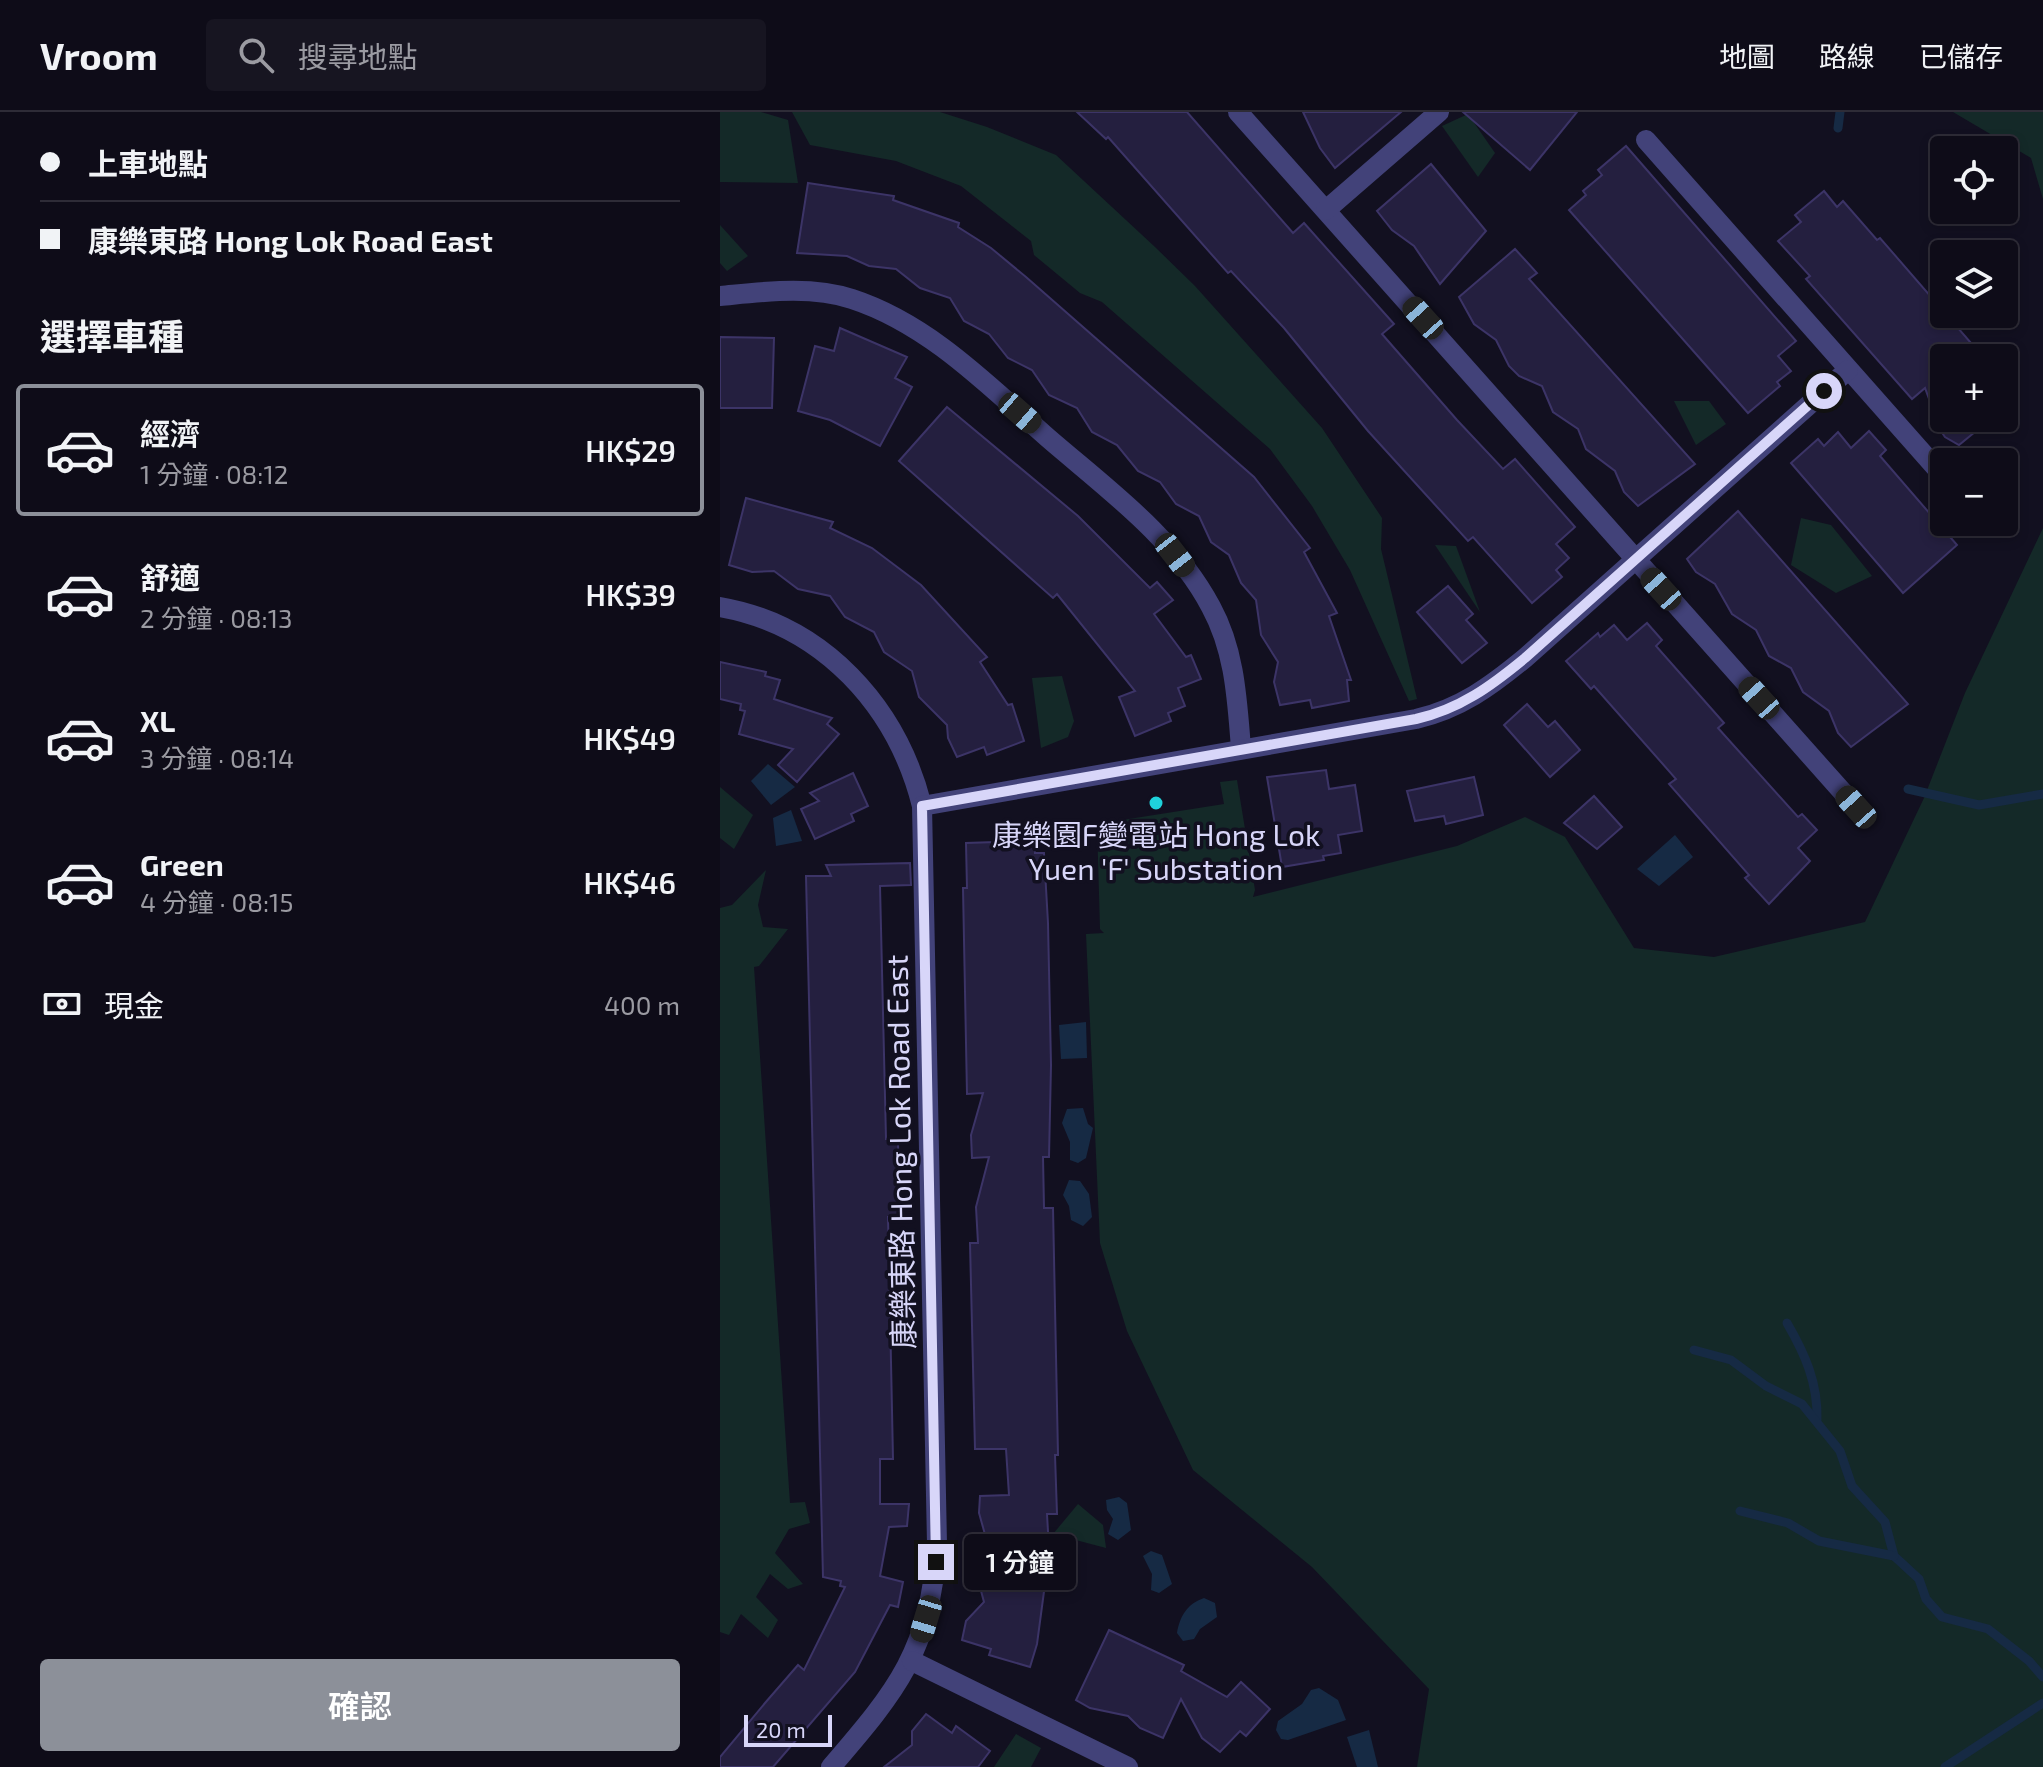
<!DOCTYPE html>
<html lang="zh-TW">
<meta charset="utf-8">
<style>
:root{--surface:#0e0c18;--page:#171521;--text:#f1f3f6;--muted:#9b9ba2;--line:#2e2c37;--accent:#8c9099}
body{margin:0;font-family:"Exo 2","Noto Sans TC",sans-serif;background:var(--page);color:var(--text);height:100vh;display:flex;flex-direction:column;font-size:30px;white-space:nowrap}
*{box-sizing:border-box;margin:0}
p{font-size:26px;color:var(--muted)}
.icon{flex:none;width:44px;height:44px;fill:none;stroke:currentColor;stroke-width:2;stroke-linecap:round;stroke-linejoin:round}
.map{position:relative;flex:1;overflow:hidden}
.sheet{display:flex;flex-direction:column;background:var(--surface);width:720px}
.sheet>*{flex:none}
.hud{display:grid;align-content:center;height:176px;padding:0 40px;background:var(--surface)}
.tools{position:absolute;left:1210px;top:24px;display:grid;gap:16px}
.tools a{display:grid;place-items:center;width:88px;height:88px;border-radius:8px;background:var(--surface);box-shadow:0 4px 12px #0003,0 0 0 2px var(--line);font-size:40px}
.scale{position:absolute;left:24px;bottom:20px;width:88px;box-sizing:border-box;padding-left:8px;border:4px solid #d8d6f9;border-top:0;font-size:22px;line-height:28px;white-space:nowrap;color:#d8d6f9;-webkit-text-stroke:6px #121020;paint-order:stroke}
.end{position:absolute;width:36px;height:36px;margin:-18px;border:10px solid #d8d6f9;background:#111;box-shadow:0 0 0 4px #111}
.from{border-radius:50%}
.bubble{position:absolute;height:56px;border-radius:8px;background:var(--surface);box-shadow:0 4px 12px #0003,0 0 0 2px var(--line);font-size:26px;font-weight:600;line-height:56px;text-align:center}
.car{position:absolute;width:24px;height:48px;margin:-24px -12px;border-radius:10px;box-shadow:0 0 6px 2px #0007;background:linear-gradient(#222 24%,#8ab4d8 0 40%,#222 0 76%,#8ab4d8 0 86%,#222 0)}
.hud b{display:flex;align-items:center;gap:28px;height:76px;font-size:30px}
.hud b+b{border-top:2px solid var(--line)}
.hud i{width:20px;height:20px;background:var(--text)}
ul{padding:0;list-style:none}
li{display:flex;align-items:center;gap:24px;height:132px;margin:0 16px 12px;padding:0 24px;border:4px solid transparent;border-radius:8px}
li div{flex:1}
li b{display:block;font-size:30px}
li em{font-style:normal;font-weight:600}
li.active{border-color:var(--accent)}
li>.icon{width:72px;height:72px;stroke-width:1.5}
h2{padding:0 40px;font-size:36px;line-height:96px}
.pay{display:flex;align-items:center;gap:20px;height:88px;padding:0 40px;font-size:30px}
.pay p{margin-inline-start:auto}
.button{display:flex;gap:16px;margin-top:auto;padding:16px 40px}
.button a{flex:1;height:92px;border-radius:8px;background:var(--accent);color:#fff;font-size:32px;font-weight:600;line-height:92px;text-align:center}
header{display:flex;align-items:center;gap:48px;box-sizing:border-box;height:112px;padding:0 40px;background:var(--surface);border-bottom:2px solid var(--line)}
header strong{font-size:38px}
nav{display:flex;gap:44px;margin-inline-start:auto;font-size:28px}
.search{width:560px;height:72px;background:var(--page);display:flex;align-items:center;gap:20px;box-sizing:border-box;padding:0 28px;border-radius:8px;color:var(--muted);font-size:30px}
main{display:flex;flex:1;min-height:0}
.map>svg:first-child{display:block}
.green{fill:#142928}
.water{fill:#162a44}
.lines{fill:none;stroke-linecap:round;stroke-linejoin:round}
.stream{stroke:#162a44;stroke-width:9}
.building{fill:#241f3f;stroke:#3c3467;stroke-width:2}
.minor{stroke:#424279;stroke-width:20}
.route{stroke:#d8d6f9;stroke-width:10}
.poi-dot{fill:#1fd2db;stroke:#121020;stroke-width:3}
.labels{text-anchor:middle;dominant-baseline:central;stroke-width:7;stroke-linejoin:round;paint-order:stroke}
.poi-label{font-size:30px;fill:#d8d6f9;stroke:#121020}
.street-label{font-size:30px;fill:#d8d6f9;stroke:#121020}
</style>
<header>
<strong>Vroom</strong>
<div class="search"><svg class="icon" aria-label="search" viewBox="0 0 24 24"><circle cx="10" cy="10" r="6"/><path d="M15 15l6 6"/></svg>搜尋地點</div>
<nav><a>地圖</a><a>路線</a><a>已儲存</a></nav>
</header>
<main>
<section class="sheet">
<div class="hud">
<b><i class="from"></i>上車地點</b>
<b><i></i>康樂東路 Hong Lok Road East</b>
</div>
<h2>選擇車種</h2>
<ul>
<li class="active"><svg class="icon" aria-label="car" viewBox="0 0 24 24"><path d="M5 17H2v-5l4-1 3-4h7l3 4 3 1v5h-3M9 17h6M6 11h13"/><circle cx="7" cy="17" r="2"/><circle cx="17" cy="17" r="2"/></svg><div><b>經濟</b><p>1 分鐘 · 08:12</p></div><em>HK$29</em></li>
<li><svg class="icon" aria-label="car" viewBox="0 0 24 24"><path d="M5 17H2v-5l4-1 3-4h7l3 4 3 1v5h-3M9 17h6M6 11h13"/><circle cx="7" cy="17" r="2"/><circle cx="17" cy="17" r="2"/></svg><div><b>舒適</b><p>2 分鐘 · 08:13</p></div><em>HK$39</em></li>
<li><svg class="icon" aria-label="car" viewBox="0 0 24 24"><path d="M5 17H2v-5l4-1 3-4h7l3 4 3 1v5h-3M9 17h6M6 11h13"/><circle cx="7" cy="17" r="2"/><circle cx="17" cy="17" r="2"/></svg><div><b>XL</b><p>3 分鐘 · 08:14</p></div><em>HK$49</em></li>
<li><svg class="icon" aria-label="car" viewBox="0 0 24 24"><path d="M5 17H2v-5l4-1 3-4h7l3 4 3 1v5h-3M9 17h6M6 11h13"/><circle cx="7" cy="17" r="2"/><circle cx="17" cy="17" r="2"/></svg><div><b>Green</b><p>4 分鐘 · 08:15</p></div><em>HK$46</em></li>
</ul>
<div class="pay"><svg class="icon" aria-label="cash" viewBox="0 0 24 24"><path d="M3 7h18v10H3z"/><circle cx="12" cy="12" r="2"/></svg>現金<p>400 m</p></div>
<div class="button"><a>確認</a></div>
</section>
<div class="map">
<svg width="1323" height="1655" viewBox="0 0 1323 1655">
<rect width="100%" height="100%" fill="#121020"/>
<g class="green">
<path d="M 0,0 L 41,0 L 68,8 L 78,71 L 0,70 Z"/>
<path d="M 72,0 L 220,0 L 267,15 L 336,43 L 435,135 L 475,174 L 602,316 L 662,406 L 661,437 L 697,587 L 689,589 L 630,458 L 592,394 L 550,337 L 382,190 L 360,181 L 314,143 L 311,129 L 241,74 L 176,49 L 90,33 Z"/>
<path d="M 1233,0 L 1323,0 L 1323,87 L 1311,46 Z"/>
<path d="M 748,2 L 775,41 L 758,65 L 722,14 Z"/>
<path d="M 0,113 L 28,144 L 7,159 L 0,151 Z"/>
<path d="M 954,289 L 989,289 L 1006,312 L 976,333 Z"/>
<path d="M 1081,406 L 1111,413 L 1152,464 L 1116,481 L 1071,453 Z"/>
<path d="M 1323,416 L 1323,1655 L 697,1655 L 709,1577 L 592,1455 L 473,1358 L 407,1219 L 380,1131 L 366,822 L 384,821 L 380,817 L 377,712 L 504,692 L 500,670 L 517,668 L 535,778 L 533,785 L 737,734 L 805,705 L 845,725 L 914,836 L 994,845 L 1145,810 L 1204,686 L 1245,581 Z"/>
<path d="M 715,433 L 736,434 L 760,500 Z"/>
<path d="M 342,564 L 354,609 L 348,625 L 321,636 L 312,566 Z"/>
<path d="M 0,675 L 33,703 L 14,737 L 0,726 Z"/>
<path d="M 46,758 L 38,793 L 43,815 L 68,817 L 39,854 L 34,855 L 70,1391 L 85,1390 L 90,1411 L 69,1417 L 55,1441 L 83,1472 L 68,1477 L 50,1462 L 36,1485 L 58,1508 L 48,1526 L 21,1502 L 9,1523 L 0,1520 L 0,796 L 12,793 Z"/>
<path d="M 358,1392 L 383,1413 L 386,1436 L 333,1422 Z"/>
<path d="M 296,1622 L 321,1636 L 311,1655 L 274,1655 Z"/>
</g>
<g class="water">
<path d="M 48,652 L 75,675 L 51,693 L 31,669 Z"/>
<path d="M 71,698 L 82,729 L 56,734 L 53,706 Z"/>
<path d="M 955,723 L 973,745 L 939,774 L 917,757 Z"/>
<path d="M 366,910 L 367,946 L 341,947 L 339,913 Z"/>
<path d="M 363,996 L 368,1012 L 373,1016 L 366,1046 L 358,1051 L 350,1048 L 350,1030 L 342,1011 L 347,997 Z"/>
<path d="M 349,1068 L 360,1069 L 369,1082 L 372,1105 L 363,1114 L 351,1108 L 349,1094 L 343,1083 Z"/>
<path d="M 399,1385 L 407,1391 L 411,1418 L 398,1428 L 388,1422 L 393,1407 L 387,1398 L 386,1388 Z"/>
<path d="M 431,1439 L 442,1443 L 452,1472 L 439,1481 L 431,1478 L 432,1462 L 423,1444 Z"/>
<path d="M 484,1486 L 495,1491 L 497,1505 L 480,1517 L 474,1527 L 463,1529 L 457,1521 C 460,1504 467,1492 484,1486 Z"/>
<path d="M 599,1576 L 618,1588 L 626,1608 L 568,1628 L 561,1627 L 556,1618 L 558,1609 L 582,1592 L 591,1578 Z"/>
<path d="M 649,1618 L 658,1655 L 637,1655 L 627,1625 Z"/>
</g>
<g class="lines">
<g class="stream">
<path d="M 1118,16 L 1120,0"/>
<path d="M 1188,677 L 1259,693 L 1323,682"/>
<path d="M 1067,1211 C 1085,1242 1098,1271 1097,1308"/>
<path d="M 974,1238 L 1011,1248 L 1046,1274 L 1082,1292 L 1120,1339 L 1132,1374 L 1165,1410 L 1174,1444 L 1199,1467 L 1206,1487 L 1222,1505 L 1268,1517 L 1309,1549 L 1323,1565"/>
<path d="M 1020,1399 L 1068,1411 L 1099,1429 L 1174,1444"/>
<path d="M 1225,1655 L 1323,1591"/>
</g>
</g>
<g class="building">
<path d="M 357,0 L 467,0 L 573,121 L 584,111 L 674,212 L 662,222 L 737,308 L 783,357 L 795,347 L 855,415 L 836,432 L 849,446 L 836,458 L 842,465 L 812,491 L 753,425 L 748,429 L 648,319 L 564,216 L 511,159 L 508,161 L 388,25 L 386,27 Z"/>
<path d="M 583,0 L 681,0 L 615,56 L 600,36 Z"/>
<path d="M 743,0 L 857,0 L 810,58 Z"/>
<path d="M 906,34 L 1076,229 L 1058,244 L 1071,259 L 1057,270 L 1060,274 L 1028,301 L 849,98 L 866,83 L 863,79 L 882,63 L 878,58 Z"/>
<path d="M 711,52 L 766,119 L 720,172 L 694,134 L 672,118 L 657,99 Z"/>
<path d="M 88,71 L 174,84 L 173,88 L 239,111 L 238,115 L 271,136 L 306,165 L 534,365 L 590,436 L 584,440 L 617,501 L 609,504 L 631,568 L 627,568 L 629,589 L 592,596 L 590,588 L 560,593 L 554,570 L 558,550 L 541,523 L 536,488 L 521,471 L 509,443 L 491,430 L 479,404 L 456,392 L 440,370 L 418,359 L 397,333 L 372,320 L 357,296 L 329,283 L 312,258 L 288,246 L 269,222 L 244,209 L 230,186 L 200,176 L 176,157 L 149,154 L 127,144 L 77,141 Z"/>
<path d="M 1104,79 L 1117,95 L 1123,89 L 1157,128 L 1160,126 L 1264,246 L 1224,246 L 1224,306 L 1272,306 L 1239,333 L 1225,325 L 1212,306 L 1216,306 L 1205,276 L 1192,287 L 1086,167 L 1090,164 L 1058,129 L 1081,110 L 1075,103 Z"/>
<path d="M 795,137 L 817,161 L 809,167 L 975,352 L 918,394 L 904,380 L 895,359 L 866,337 L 858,317 L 833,300 L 822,274 L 799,264 L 789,254 L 776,228 L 754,212 L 739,185 Z"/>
<path d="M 120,216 L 187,245 L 175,266 L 192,275 L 160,334 L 110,308 L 78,299 L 95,234 L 114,239 Z"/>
<path d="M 0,225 L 54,226 L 52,296 L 0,296 Z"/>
<path d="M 227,295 L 358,404 L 430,476 L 437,470 L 453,488 L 434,502 L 466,545 L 471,543 L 481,567 L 458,576 L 465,594 L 448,601 L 451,609 L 415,624 L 399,585 L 415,579 L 337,482 L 333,486 L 179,349 Z"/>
<path d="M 1149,319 L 1166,338 L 1160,344 L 1237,433 L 1183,481 L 1071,351 L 1098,327 L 1104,334 L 1118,320 L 1131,336 Z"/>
<path d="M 26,386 L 113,410 L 110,416 L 152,436 L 201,473 L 267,545 L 260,550 L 288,593 L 292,592 L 304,629 L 267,643 L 264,635 L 237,645 L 228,626 L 227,613 L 199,585 L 192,559 L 164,540 L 154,520 L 125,505 L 110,484 L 78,477 L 54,459 L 32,460 L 9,453 Z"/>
<path d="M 1018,399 L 1188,592 L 1131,635 L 1118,621 L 1109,599 L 1083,580 L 1071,556 L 1049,544 L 1036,518 L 1012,502 L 995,472 L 976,460 L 967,447 Z"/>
<path d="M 728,474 L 753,502 L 746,508 L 767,531 L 742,551 L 697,500 Z"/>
<path d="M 927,511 L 942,528 L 936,534 L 1004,611 L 998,616 L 1078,705 L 1082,702 L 1097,718 L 1078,736 L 1090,749 L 1049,792 L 1025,766 L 1029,763 L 949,672 L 956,667 L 874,574 L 871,577 L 846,549 L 878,521 L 880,525 L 894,513 L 907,528 Z"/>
<path d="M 0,550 L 46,560 L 45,564 L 60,568 L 54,587 L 112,606 L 107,612 L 119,622 L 77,670 L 58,653 L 73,637 L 19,622 L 25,599 L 20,598 L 21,592 L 0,587 Z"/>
<path d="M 807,592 L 828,615 L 835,609 L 860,638 L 830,665 L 784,613 Z"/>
<path d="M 606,658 L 609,677 L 635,673 L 642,719 L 618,723 L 621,741 L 603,744 L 604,748 L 562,755 L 547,665 Z"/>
<path d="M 133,661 L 148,694 L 131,702 L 134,709 L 95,727 L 81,697 L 99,689 L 90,681 Z"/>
<path d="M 754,665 L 763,703 L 726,712 L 724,704 L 695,709 L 687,679 Z"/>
<path d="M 874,684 L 902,715 L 877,737 L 844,711 Z"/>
<path d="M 315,721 L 315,741 L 324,741 L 328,811 L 331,953 L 329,1045 L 323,1045 L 324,1096 L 333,1096 L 338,1343 L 335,1343 L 337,1402 L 327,1402 L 331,1473 L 325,1472 L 317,1532 L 310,1555 L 269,1543 L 271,1537 L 242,1528 L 246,1509 L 264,1490 L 257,1464 L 266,1426 L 259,1401 L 260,1384 L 289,1383 L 286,1337 L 255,1337 L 250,1131 L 258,1131 L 256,1095 L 269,1045 L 252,1046 L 251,1023 L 263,981 L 247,982 L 243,776 L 247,776 L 246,731 L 276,730 L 276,722 Z"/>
<path d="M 190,751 L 191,773 L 160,774 L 166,1027 L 178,1027 L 179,1105 L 168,1105 L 173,1347 L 160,1347 L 160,1392 L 189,1392 L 187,1414 L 169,1415 L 160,1464 L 183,1470 L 178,1495 L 170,1493 L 135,1560 L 53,1655 L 0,1655 L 0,1645 L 45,1591 L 78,1553 L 84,1558 L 125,1475 L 120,1474 L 121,1469 L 103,1465 L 86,764 L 111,764 L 106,753 Z"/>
<path d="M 389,1518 L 464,1553 L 461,1559 L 507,1585 L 521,1570 L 550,1597 L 526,1624 L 520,1619 L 500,1640 L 482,1626 L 461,1587 L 443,1626 L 420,1616 L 408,1604 L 370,1596 L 356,1588 Z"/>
<path d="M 206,1602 L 232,1621 L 236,1614 L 270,1639 L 258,1655 L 164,1655 L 192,1633 L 192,1619 Z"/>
</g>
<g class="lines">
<g class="minor">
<path d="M 518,0 L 1136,695"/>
<path d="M 926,28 L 1224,365"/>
<path d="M 606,98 L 719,0"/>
<path d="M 0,184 C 42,180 91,173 132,187 C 209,212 269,274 328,326 C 387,377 454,425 491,495 C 515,539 517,587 521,636"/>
<path d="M 0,495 C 103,513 177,594 202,694 L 217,1432 C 210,1539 178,1577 111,1655"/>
<path d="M 202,694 L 696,607 C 740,597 771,574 805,546 L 1128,258"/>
<path d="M 192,1549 L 408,1655"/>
</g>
</g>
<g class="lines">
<path class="route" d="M 216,1450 L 202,694 L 696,607 C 740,597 771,574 805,546 L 1104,279"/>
</g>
<circle class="poi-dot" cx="436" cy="691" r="8"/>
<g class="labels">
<g class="poi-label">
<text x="436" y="722">康樂園F變電站 Hong Lok<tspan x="436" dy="34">Yuen 'F' Substation</tspan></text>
</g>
<g class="street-label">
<text transform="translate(179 1040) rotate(-91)">康樂東路 Hong Lok Road East</text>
</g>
</g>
</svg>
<div class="tools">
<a><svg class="icon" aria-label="locate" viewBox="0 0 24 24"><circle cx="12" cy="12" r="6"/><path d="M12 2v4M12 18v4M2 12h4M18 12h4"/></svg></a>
<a><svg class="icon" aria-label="layers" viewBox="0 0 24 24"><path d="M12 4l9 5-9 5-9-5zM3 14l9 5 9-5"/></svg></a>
<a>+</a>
<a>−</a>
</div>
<div class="scale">20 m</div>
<i class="end from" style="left:1104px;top:279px"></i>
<i class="end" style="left:216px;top:1450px"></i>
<div class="bubble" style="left:244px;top:1422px;width:112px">1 分鐘</div>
<i class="car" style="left:703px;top:206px;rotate:318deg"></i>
<i class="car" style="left:300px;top:301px;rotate:131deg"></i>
<i class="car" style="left:455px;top:443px;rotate:142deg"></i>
<i class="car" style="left:941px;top:477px;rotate:318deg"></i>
<i class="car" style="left:1039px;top:586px;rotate:318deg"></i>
<i class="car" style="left:1136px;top:695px;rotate:318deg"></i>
<i class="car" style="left:206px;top:1507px;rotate:197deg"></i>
</div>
</main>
